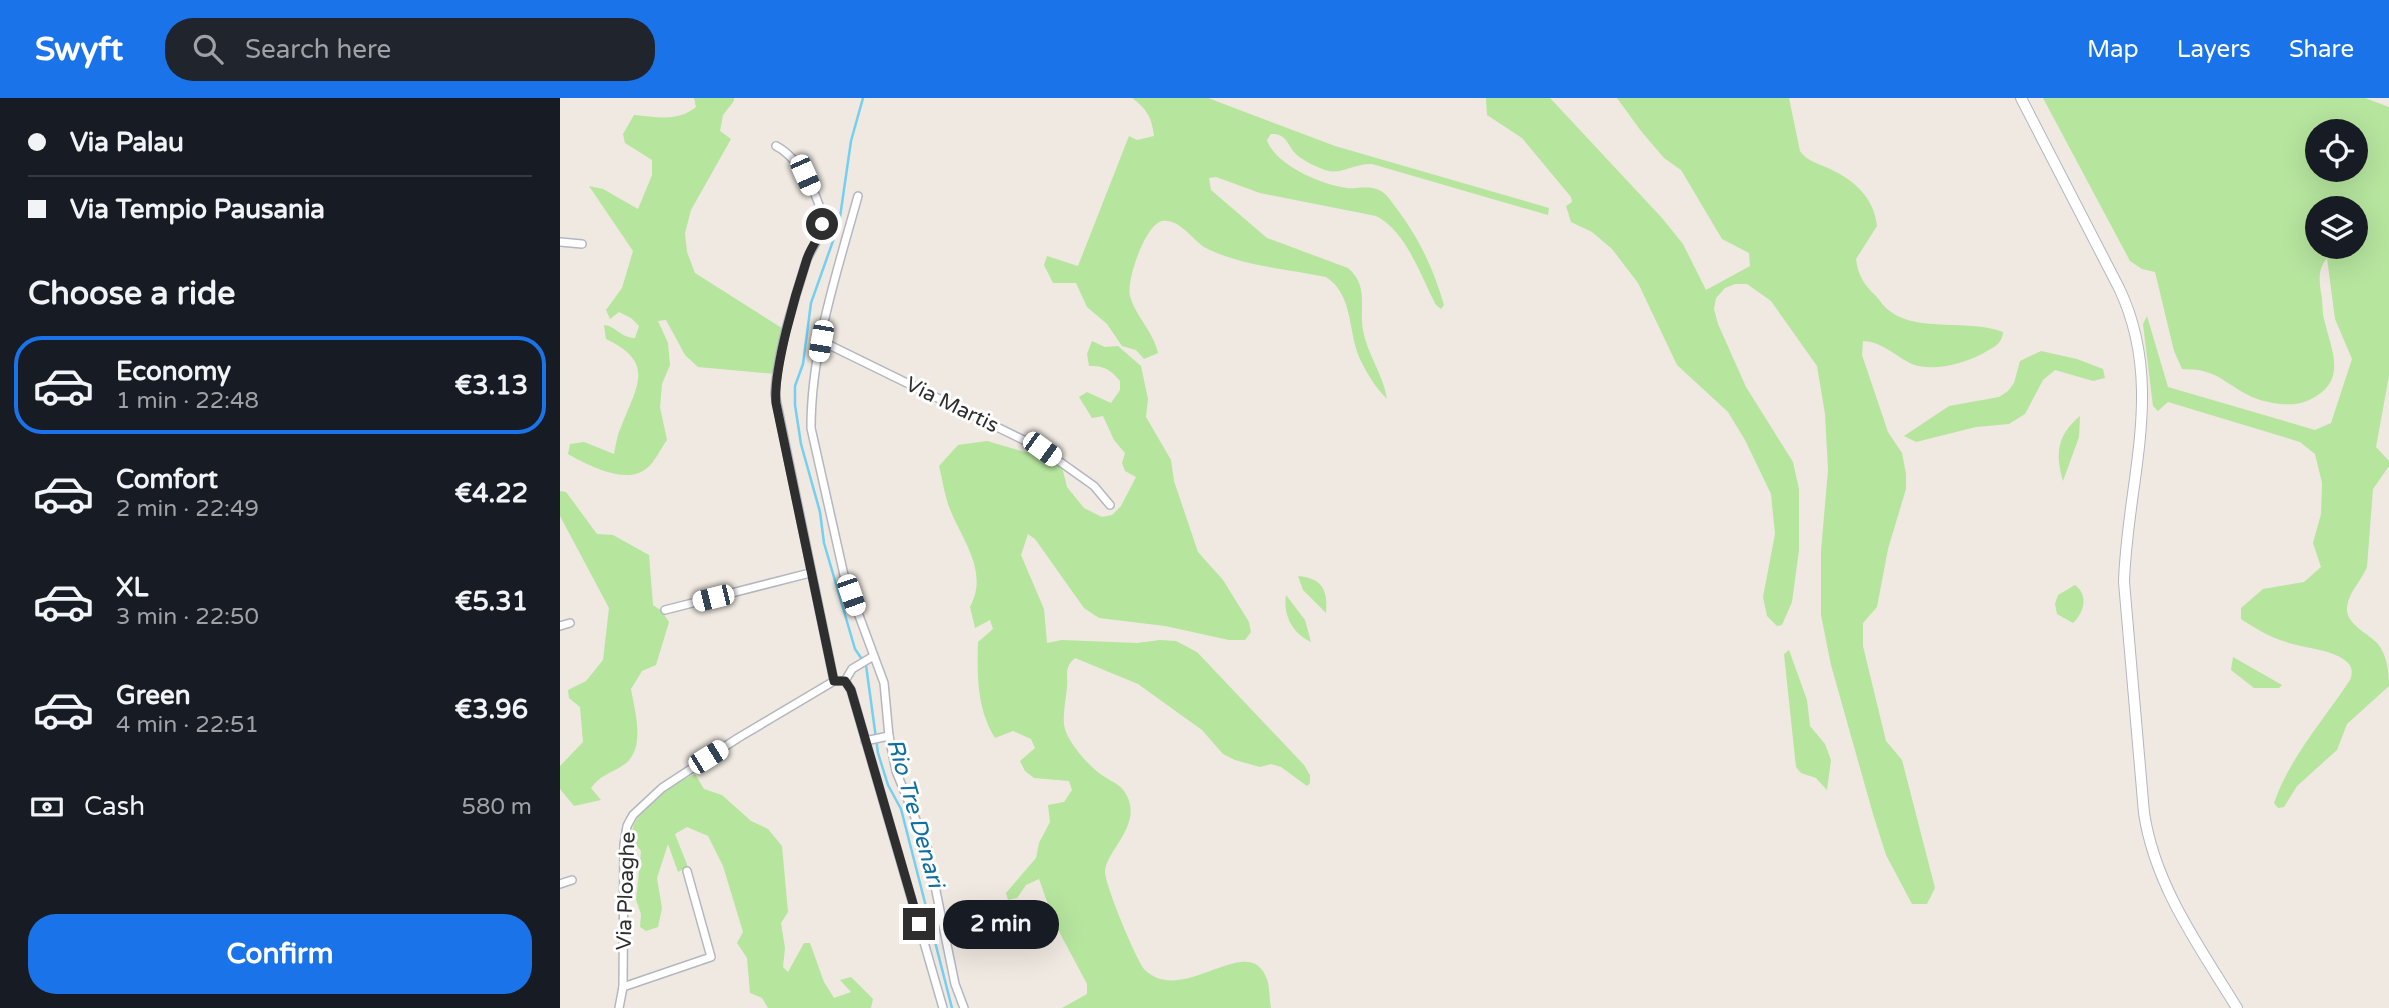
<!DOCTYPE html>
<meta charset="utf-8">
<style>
:root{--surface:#171b24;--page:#20242c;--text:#f1f3f6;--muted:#9ea1a6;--line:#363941;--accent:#1a73e8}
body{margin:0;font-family:"Varela Round",sans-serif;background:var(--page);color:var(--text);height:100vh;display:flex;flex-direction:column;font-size:26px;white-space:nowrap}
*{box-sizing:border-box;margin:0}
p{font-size:23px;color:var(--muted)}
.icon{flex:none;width:38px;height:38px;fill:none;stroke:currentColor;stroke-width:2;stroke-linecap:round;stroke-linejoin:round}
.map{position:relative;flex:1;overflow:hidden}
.drawer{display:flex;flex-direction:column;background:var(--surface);width:560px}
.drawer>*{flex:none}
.top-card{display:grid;align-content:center;height:154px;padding:0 28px;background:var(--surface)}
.controls{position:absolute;left:1745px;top:21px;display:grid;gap:14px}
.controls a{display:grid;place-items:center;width:63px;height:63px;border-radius:50%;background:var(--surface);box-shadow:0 7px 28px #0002;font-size:35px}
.end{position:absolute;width:32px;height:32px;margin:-16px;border:9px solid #2e2e2e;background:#fff;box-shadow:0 0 0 4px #fff}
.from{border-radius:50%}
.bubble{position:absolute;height:49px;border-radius:24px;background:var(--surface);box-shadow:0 7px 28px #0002;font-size:23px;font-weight:700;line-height:49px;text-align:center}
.car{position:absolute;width:21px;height:42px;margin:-21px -10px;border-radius:9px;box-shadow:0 0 5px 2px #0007;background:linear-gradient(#fff 24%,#345 0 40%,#fff 0 76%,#345 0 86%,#fff 0)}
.top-card b{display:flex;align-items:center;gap:24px;height:66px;font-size:26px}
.top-card b+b{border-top:2px solid var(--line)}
.top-card i{width:18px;height:18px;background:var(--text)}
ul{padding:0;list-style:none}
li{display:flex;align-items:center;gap:21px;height:98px;margin:0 14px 10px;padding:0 14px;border:4px solid transparent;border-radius:28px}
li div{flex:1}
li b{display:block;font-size:26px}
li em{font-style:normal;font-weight:700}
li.current{border-color:var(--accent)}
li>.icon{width:63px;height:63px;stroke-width:1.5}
h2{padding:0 28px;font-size:32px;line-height:84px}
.pay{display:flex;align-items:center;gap:18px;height:77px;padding:0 28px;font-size:26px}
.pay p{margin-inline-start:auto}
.button{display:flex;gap:14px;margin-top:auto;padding:14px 28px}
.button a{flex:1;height:80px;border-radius:28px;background:var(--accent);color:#fff;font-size:28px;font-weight:700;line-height:80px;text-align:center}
header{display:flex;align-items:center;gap:42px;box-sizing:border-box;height:98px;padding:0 35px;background:var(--accent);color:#fff}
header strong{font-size:33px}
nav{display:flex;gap:38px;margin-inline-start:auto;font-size:24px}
.search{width:490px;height:63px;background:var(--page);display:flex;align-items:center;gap:18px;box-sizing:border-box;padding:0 24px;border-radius:28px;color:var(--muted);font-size:26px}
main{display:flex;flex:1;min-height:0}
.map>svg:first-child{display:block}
.green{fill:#b6e59e;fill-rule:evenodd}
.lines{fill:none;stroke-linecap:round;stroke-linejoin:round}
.stream{stroke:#75cff0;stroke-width:2.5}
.street-casing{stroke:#b4b7c1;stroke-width:10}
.secondary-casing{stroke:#b4b7c1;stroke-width:12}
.street{stroke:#fff;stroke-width:7}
.secondary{stroke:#fff;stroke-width:10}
.route{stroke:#2e2e2e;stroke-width:9}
.labels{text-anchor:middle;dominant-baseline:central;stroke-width:6;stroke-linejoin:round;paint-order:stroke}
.street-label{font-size:21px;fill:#2e2e2e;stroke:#fff}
.water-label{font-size:23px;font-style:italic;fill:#0d6fa3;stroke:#fff}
</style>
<header>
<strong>Swyft</strong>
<div class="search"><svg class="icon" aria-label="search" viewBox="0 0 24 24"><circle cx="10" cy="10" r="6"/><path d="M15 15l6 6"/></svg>Search here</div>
<nav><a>Map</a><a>Layers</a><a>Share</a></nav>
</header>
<main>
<section class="drawer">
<div class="top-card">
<b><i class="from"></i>Via Palau</b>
<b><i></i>Via Tempio Pausania</b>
</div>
<h2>Choose a ride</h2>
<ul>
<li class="current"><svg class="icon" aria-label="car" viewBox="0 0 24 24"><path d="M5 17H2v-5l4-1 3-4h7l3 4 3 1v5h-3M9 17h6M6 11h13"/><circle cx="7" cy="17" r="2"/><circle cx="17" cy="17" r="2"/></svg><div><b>Economy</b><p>1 min · 22:48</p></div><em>€3.13</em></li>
<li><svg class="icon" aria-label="car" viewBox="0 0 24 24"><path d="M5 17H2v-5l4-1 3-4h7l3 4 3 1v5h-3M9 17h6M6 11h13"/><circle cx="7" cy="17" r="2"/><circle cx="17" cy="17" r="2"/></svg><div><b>Comfort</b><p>2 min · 22:49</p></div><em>€4.22</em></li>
<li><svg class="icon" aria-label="car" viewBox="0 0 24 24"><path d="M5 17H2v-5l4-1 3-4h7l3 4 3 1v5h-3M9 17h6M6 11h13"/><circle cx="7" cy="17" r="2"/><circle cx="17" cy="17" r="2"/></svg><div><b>XL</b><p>3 min · 22:50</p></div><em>€5.31</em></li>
<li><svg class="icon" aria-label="car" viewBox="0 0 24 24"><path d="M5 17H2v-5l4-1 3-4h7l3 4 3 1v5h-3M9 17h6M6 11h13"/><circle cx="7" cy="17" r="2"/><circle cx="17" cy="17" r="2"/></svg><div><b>Green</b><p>4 min · 22:51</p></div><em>€3.96</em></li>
</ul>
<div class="pay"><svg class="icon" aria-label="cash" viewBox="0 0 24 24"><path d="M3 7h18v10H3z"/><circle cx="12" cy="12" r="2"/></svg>Cash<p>580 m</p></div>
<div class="button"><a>Confirm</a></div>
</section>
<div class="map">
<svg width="1829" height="910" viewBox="0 0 1829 910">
<rect width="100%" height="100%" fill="#efe9e1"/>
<g class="green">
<path d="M 134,0 L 174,0 L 174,3 L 163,17 L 160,33 L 171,41 L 131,112 L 125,135 L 127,154 L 135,175 L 225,232 L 215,276 L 138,269 L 125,257 L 106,222 L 98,223 L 108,245 L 110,267 L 102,286 L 100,309 L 107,342 C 101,350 95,364 87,370 C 66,388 28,367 8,356 L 10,346 L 24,344 L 54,356 C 56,347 57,337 61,329 C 76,289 97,265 46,241 L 44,227 C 56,228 59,239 75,240 L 79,228 L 71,220 L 59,214 L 50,221 L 46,212 L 62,190 L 73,153 L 29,88 L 43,91 L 78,111 L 92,77 L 92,62 L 65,45 L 63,36 L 74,17 C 97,19 118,24 136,9 Z"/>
<path d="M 572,0 L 648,0 L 775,48 L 989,110 L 988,117 L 812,66 C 796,65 781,76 769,73 C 760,71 741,62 735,55 C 727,46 726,35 711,36 L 707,42 C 715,67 762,87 787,90 C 797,91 809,87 819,92 C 827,95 832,105 837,111 C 860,142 873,170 884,207 L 881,211 L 876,207 C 860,177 847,134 816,118 L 700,95 L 656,79 L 649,80 L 651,92 L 707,140 L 788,170 C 809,188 799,208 803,232 C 807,256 823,276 827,301 C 815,289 806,274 799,259 C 788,232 793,196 766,179 C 728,171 681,168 646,150 C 633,143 620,120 602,123 C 585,127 566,183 570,198 C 576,219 593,233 598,255 L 584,261 L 576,252 L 562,248 L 547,226 L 527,209 L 516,185 L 493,185 L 484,167 L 487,158 L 518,168 L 569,38 L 577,42 L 594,38 C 592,20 587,11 572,0 Z"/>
<path d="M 926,0 L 990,0 L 1102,120 L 1123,146 L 1146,192 L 1190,168 L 1189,155 L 1162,141 L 1121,72 L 1104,60 L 1081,33 L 1057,0 L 1229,0 L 1240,53 C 1247,63 1257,65 1268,70 C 1293,81 1314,99 1317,128 L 1296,161 C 1298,177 1304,187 1316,198 C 1320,203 1325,210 1331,214 C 1358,234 1410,221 1443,234 C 1442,247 1432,250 1422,256 C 1403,266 1372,274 1352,266 C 1335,258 1321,243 1303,243 L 1302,257 L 1328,334 L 1342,355 L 1346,376 L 1346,391 L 1328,451 L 1317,509 L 1303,525 L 1303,548 L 1326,643 L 1342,662 L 1375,790 L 1367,806 L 1352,806 L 1326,757 L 1313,716 L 1271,567 L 1261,517 L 1261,453 L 1268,372 L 1265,316 L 1257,268 L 1211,203 L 1187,186 L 1175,186 L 1165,190 L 1156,200 L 1154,211 L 1158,226 L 1186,289 L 1233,364 L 1239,391 L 1239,452 L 1232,504 L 1222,527 L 1217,528 L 1207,518 L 1203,499 L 1215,436 L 1211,396 L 1185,342 L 1168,314 L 1117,267 L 1078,185 L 1052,151 L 1032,134 L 1011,124 L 1006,108 L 1012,104 L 1011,99 L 962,40 L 927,17 Z"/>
<path d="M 1483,0 L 1805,0 L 1829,9 L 1829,278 L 1816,349 L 1829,363 L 1829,368 L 1813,391 L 1807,469 C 1801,484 1789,493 1787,509 C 1785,526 1808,535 1818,546 C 1827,557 1829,574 1829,588 L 1787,626 L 1777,652 L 1737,688 L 1724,709 L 1718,710 L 1714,705 C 1730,659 1763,623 1790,582 C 1792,577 1793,571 1789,566 C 1776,551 1745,551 1726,544 C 1710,539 1696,531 1681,521 L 1681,510 L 1703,491 L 1744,484 L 1761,469 L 1753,445 L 1761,416 L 1762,385 L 1755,356 L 1740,344 L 1608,304 L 1598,313 L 1593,308 L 1583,226 L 1587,218 L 1608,289 L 1755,332 L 1771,325 L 1792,261 L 1775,221 L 1767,160 C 1758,171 1759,181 1761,195 C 1763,203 1762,213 1764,221 C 1772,255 1789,284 1747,303 C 1732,310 1705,305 1690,298 C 1674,291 1661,277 1643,273 C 1637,271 1629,272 1622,271 L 1614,253 L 1595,174 L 1582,171 L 1570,163 ZM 1757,33 L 1796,33 L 1796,72 L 1757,72 ZM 1757,110 L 1796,110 L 1796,149 L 1757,149 Z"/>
<path d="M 532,243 L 545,249 L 558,248 L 581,268 L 588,301 L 586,319 L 611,362 L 614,383 L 638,454 L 663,482 L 689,524 L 691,534 L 685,542 L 669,542 L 605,528 L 539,520 L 524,510 L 475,441 L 468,436 L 461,457 L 484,511 L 487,545 L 502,542 L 577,545 L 600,542 L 616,543 L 637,554 L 744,667 L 750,677 L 750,685 L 747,688 L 721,669 L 711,666 L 700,669 L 675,662 L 663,656 L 642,632 L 578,586 L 515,560 C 504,569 508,577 507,589 C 506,601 503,613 504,626 C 505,642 531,671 545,679 C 556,686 562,687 568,700 C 580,729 547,752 545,773 C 544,785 576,861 584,871 C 622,910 687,833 706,879 C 710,887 709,900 711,910 L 502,910 L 527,896 L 527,886 L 495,826 L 479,781 L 466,787 L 457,800 L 448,802 L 446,795 L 476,760 L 479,745 L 490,724 L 488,707 L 504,704 L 512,692 L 509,683 L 474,680 L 465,673 L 460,663 L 475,650 L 471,641 L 453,633 L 435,640 C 417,611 417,578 418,544 L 433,531 L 430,522 L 415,530 L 410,509 C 430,472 400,440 388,406 C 384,394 382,380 379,368 L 398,347 L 427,343 L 465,354 L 485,352 L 501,365 L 507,389 L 524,410 L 542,419 L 552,417 L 561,408 L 576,379 L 565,373 L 562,365 L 565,355 L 554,342 L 543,318 L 532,320 L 519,299 L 527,294 L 551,305 L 560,292 L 560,283 C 551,272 544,267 529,268 L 527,256 Z"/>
<path d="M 1481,253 L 1517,261 L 1543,271 L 1545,280 L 1533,283 L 1495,272 L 1483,282 L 1465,316 L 1449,326 L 1416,329 L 1356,344 L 1344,338 L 1389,308 L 1439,299 L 1448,293 L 1454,285 L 1460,263 Z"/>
<path d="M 1520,318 L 1519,339 L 1503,383 C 1495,356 1497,337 1520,318 Z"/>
<path d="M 0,393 L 6,394 L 37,436 L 53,437 L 89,457 L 93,507 L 102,513 L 109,524 L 96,567 L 82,573 L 71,591 C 75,614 87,653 62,668 C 51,675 39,678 31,690 L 41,702 L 14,708 L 0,691 L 0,668 L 23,644 L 20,609 L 9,600 L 8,592 L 26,583 L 43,562 L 49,510 L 0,418 Z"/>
<path d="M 738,478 C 762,480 768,492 766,515 L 743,492 Z"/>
<path d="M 1515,487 C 1529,498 1524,514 1513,525 L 1497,516 L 1495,506 L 1498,497 Z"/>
<path d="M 726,497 L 745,522 L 751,544 C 732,535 723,517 726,497 Z"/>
<path d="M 1229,552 L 1247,602 L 1250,628 L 1265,646 L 1271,662 L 1267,692 L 1256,680 L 1241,675 L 1236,669 L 1224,556 Z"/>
<path d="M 1673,559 L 1722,587 L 1719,590 L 1694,590 L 1671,572 Z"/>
<path d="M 135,676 L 144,691 L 162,697 L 191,723 L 208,731 L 222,748 L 228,814 L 221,825 L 225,850 L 223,869 L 228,874 L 244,845 L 250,845 L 264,884 L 274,900 L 291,894 L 280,882 L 291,879 L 313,901 L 311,910 L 208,910 L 202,900 L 190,895 L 187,860 L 177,845 L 183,834 L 163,768 L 148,738 L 127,729 L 115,736 L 128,769 L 118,774 L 108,746 L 97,780 L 102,810 L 98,829 L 86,833 L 80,829 L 81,816 L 76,802 L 81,753 C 78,749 73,744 72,739 C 69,714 115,684 135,676 Z"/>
</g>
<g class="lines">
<path class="stream" d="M 303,0 L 291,43 L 279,126 L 251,205 L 243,266 L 235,288 L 235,307 L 241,346 L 260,414 L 264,445 L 295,551 L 306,567 L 318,655 L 328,687 L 341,711 L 392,910"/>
<defs>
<g id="street">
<path d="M 216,48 C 238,59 264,103 262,129 C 260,142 250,152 246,164 C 234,205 217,252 215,296 L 274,583"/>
<path d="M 298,98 C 277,174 251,251 251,330 L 284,477 L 324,585 L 329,638 L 336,673 L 367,749 L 395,886 L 404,910"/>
<path d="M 0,144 L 22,146"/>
<path d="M 261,243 L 482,351 L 534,388 L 550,407"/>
<path d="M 105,512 L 250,475"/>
<path d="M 0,528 L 10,525"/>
<path d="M 285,583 L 291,592 L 383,910"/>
<path d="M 285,583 L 292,571 L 312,559"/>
<path d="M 305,643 L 329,638"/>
<path d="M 0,786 L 12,782"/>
<path d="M 63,889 L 151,859 L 127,773"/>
<path d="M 59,910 L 63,889 L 64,746 L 67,728 L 73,717 L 102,690 L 178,640 L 274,583 L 285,583"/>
</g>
<path id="secondary" d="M 1461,0 L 1559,190 C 1606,288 1567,383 1564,484 L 1584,715 C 1595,788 1639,848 1677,910"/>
</defs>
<use href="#street" class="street-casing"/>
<use href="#secondary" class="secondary-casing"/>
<use href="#street" class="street"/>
<use href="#secondary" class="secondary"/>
</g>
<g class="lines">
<path class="route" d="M 262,126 C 261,139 251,148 247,161 C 236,194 213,272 216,305 L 274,583 L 285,583 L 291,592 L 359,826"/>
</g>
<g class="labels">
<g class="street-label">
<text transform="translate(392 307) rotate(26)">Via Martis</text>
<text transform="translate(66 793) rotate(-88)">Via Ploaghe</text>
</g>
<g class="water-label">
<text transform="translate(355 715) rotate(74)">Rio Tre Denari</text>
</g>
</g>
</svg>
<div class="controls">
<a><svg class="icon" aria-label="locate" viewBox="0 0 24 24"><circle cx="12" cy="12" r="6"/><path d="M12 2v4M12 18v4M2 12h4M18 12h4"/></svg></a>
<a><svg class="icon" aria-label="layers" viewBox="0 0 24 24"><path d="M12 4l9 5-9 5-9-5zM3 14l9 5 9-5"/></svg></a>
</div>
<i class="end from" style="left:262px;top:126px"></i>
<i class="end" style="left:359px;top:826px"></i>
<div class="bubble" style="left:383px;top:802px;width:116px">2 min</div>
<i class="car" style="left:245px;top:77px;rotate:156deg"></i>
<i class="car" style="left:261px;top:243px;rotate:190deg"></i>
<i class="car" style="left:482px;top:351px;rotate:126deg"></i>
<i class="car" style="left:291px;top:497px;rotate:161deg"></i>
<i class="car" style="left:153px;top:500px;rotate:256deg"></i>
<i class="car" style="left:148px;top:659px;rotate:58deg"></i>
</div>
</main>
